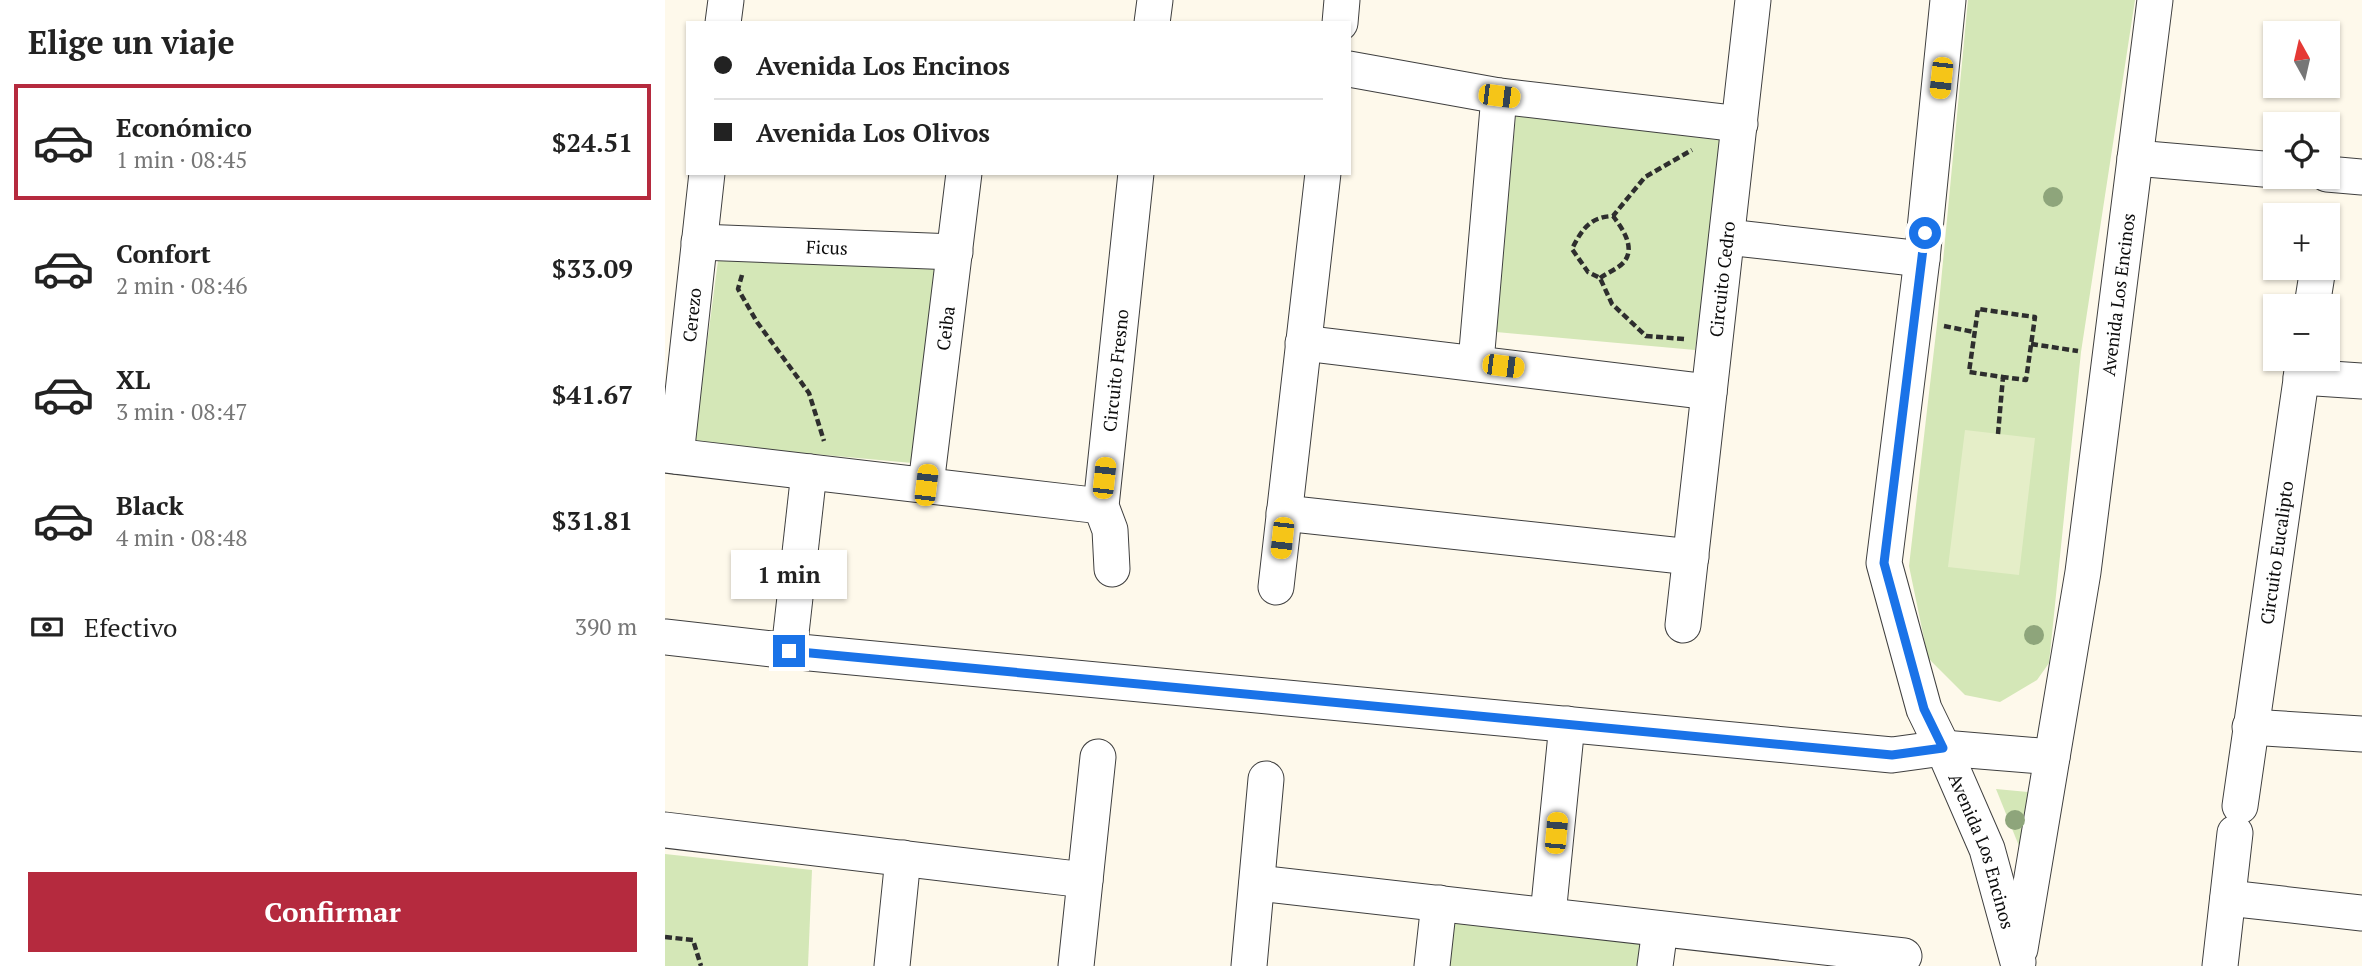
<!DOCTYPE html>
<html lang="es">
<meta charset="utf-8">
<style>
:root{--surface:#fff;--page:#f6f6f6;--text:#222;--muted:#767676;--line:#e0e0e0;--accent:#b52a3e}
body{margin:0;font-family:"PT Serif",serif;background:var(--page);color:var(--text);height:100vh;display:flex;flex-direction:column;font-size:26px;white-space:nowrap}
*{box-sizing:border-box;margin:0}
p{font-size:23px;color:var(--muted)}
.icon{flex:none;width:38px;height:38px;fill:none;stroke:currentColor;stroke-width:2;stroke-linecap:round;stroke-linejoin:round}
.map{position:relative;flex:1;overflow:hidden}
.sheet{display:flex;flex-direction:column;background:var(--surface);width:665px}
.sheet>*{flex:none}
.guide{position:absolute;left:21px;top:21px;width:665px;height:154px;border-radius:0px;box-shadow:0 2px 5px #0004;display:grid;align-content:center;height:154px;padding:0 28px;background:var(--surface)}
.needle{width:46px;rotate:352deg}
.controls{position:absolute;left:1598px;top:21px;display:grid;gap:14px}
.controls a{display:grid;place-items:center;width:77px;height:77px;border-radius:0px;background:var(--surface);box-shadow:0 2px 5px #0004;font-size:35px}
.end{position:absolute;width:32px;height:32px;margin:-16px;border:9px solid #1a73e8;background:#fff;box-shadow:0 0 0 4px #fff}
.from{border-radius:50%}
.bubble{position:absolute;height:49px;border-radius:0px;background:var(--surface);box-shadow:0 2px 5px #0004;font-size:23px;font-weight:600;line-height:49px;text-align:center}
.car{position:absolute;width:21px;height:42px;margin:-21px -10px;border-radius:9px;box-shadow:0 0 5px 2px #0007;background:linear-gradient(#f5c518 24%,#345 0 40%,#f5c518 0 76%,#345 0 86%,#f5c518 0)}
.guide b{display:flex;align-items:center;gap:24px;height:66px;font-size:26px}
.guide b+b{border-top:2px solid var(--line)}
.guide i{width:18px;height:18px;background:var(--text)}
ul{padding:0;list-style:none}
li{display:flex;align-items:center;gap:21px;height:116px;margin:0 14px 10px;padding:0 14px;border:4px solid transparent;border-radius:0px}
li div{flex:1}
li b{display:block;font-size:26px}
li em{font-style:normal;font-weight:600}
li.current{border-color:var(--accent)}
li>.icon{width:63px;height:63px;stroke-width:1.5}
h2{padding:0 28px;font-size:32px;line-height:84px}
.pay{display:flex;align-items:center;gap:18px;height:77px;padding:0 28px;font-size:26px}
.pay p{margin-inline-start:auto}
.action{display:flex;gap:14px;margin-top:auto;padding:14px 28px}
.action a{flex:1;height:80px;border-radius:0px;background:var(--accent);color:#fff;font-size:28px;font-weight:600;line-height:80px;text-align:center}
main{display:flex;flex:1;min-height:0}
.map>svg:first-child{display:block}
.green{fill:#d4e7b7}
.pitch{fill:#e5eec8}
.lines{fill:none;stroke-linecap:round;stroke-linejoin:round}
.minor-casing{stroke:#3f3f3f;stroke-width:37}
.path{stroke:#2e2e2e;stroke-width:4.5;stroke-dasharray:7 3.5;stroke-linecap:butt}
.minor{stroke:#fff;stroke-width:35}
.tree{fill:#8ea57b}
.route{stroke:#1a73e8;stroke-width:9}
.labels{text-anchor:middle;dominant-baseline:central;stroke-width:7;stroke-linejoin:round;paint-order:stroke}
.street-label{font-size:18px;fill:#0c0c0c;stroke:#fff}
</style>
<main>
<section class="sheet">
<h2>Elige un viaje</h2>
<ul>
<li class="current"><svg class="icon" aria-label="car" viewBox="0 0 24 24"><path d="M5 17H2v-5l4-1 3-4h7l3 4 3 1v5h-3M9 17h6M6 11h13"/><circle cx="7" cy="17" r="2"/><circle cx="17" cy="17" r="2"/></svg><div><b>Económico</b><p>1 min · 08:45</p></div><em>$24.51</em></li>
<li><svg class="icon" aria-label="car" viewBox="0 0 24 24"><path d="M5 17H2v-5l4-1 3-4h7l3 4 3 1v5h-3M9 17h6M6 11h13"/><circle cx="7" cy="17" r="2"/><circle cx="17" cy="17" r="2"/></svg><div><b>Confort</b><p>2 min · 08:46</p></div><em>$33.09</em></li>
<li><svg class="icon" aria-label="car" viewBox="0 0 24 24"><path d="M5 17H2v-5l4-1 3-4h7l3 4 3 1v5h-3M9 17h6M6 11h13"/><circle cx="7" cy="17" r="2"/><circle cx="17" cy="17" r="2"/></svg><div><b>XL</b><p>3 min · 08:47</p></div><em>$41.67</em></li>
<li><svg class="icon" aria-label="car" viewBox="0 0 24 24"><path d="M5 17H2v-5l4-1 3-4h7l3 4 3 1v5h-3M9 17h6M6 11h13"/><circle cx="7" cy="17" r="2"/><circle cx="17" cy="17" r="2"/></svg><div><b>Black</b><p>4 min · 08:48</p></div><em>$31.81</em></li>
</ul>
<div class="pay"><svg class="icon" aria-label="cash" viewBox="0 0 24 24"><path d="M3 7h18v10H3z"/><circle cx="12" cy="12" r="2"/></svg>Efectivo<p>390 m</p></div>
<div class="action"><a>Confirmar</a></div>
</section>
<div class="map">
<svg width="1697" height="966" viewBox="0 0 1697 966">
<rect width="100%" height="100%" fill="#fef9eb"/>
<g class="green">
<path d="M 1303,0 L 1470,0 L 1416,352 L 1384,663 L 1372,680 L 1335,702 L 1300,695 L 1263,658 L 1244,566 L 1272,324 Z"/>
<path d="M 851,114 L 1061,141 L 1030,350 L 831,332 Z"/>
<path d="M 54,253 L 279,264 L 258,464 L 29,443 Z"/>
<path d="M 1331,789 L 1363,792 L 1354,846 Z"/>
<path d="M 0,854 L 147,870 L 143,966 L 0,966 Z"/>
<path d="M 786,919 L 981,942 L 978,966 L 781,966 Z"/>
</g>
<path class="pitch" d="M 1300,430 L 1370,438 L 1354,575 L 1283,567 Z"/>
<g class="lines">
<defs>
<g id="minor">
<path id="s1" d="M 1283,0 L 1257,259 L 1219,563 L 1259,709 L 1278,748 L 1322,849 L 1353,962"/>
<path d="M 58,23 L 61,0"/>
<path d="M 487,23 L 490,0"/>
<path d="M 675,23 L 677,0"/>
<path d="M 684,69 L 834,96 L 1075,124"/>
<path d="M 1470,158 L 1610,170"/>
<path d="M 1662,174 L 1697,177"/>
<path d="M 1062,237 L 1257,259"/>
<path id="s2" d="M 34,242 L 290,252"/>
<path d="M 1647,306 L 1653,268"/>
<path d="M 638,343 L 1044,392"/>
<path d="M 811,362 L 834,96"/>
<path d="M 1636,377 L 1697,381"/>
<path d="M 0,455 L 436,506"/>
<path id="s3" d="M 11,456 L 42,173"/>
<path id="s4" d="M 261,485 L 299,173"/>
<path d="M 619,513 L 1026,557"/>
<path id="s5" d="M 447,569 L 445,530 L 436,506 L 471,173"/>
<path d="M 611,587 L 658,173"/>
<path id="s6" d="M 1018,625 L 1088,0"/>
<path d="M 0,637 L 124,651 L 1227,755 L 1278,748 L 1387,757"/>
<path d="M 124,651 L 144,472"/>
<path d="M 1585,727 L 1697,734"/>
<path id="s7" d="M 1575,806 L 1639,359"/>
<path d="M 0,830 L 420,880"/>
<path d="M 592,883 L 1239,956"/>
<path d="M 1563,898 L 1697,913"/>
<path d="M 883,915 L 902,724"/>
<path id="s8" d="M 1355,949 L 1418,572 L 1490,0"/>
<path d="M 227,966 L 238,858"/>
<path d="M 411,966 L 433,757"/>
<path d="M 584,966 L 601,779"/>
<path d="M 767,966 L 774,903"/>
<path d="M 990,966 L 995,929"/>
<path d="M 1555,966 L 1570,833"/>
</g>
</defs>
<use href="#minor" class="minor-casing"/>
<g class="path">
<path d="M 77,275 L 73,289 L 92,322 L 144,393 L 159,441"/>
<path d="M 935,278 C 942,273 954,268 959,262 C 971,247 957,228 948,216"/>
<path d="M 1279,326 L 1309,332"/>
<path d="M 1019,339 L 981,336 L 947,304 L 935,278 L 923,272 L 907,249 C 917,229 925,217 948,216 L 980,177 L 1027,150"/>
<path d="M 1366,344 L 1413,351"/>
<path d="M 1333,434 L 1338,377 L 1304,372 L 1313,309 L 1370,317 L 1361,380 L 1338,377"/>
<path d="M 0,937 L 28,940 L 36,966"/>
</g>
<use href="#minor" class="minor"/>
</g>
<g class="tree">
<circle cx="1388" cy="197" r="10"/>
<circle cx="1369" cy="635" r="10"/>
<circle cx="1350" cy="820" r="10"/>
</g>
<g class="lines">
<path class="route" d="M 124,651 L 1227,755 L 1278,748 L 1259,709 L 1219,563 L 1260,233"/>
</g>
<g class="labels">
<g class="street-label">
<text stroke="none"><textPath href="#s2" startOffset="128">Ficus</textPath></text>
<text stroke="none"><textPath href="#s6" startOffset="348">Circuito Cedro</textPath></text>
<text stroke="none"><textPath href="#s8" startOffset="662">Avenida Los Encinos</textPath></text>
<text stroke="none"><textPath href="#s3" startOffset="142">Cerezo</textPath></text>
<text stroke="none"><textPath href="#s4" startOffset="158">Ceiba</textPath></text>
<text stroke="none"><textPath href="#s5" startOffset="201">Circuito Fresno</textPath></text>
<text stroke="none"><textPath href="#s7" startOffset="256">Circuito Eucalipto</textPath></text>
<text stroke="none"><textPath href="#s1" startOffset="872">Avenida Los Encinos</textPath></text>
</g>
</g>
</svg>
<div class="controls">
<a><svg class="needle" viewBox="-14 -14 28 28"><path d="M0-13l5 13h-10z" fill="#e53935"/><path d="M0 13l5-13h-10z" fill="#767676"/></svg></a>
<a><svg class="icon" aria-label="locate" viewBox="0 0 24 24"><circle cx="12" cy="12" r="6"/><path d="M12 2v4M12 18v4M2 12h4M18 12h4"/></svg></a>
<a>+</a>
<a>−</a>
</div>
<i class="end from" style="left:1260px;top:233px"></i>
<i class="end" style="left:124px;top:651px"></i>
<div class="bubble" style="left:66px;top:550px;width:116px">1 min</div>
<i class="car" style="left:1276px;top:78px;rotate:186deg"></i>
<i class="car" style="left:834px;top:96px;rotate:97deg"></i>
<i class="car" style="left:838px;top:366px;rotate:97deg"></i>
<i class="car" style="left:439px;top:478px;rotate:6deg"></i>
<i class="car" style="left:261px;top:485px;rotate:7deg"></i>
<i class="car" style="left:617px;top:538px;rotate:186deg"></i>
<i class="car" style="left:891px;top:833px;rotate:5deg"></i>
<div class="guide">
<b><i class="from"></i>Avenida Los Encinos</b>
<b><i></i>Avenida Los Olivos</b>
</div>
</div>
</main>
